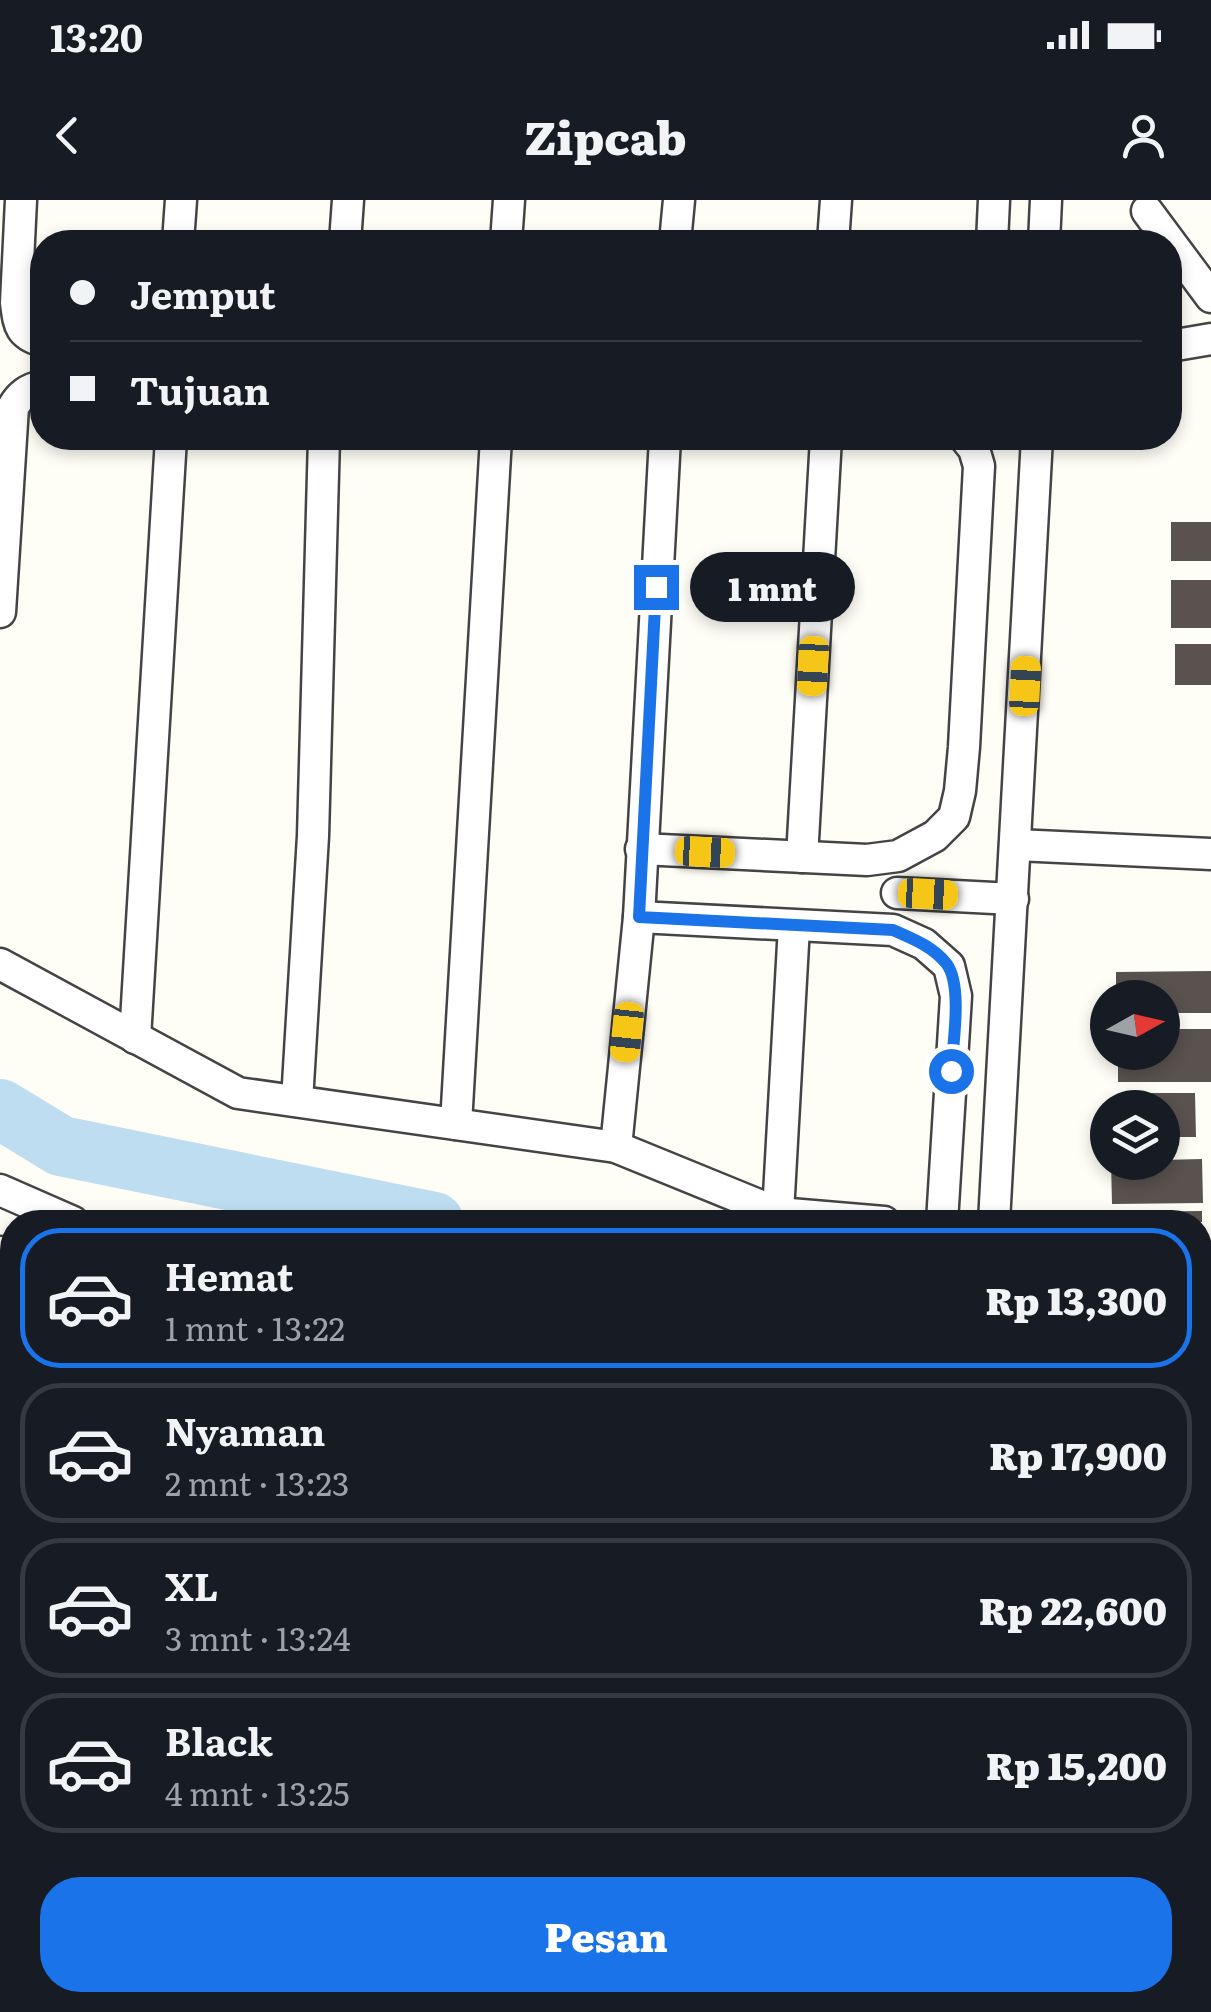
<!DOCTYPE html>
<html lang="id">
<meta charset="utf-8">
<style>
:root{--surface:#171b24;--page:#20242c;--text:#f1f3f6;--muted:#9ea1a6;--line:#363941;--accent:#1a73e8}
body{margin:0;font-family:Literata,serif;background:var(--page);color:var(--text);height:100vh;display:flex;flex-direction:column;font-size:38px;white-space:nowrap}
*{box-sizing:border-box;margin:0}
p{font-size:32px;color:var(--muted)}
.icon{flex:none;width:55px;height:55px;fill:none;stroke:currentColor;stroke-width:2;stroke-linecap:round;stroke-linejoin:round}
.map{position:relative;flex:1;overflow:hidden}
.side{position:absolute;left:0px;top:1010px;width:1212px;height:802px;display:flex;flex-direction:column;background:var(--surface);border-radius:40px 40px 0 0;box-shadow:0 5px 15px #0003}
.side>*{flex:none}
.top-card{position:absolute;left:30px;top:30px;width:1152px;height:220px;border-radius:40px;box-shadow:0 5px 15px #0003;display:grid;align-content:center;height:220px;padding:0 40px;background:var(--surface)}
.needle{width:65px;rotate:82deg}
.tools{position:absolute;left:1090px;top:780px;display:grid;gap:20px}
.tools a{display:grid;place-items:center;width:90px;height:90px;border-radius:50%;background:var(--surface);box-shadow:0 5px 15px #0003;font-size:50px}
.end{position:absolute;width:45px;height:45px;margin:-22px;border:12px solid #1a73e8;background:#fff;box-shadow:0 0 0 5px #fff}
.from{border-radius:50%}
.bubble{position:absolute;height:70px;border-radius:35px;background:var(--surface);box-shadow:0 5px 15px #0003;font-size:32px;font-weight:800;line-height:70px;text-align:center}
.car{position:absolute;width:30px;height:60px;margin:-30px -15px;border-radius:12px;box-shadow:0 0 8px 2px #0007;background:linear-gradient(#f5c518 24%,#345 0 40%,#f5c518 0 76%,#345 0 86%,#f5c518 0)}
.top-card b{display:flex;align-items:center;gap:35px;height:95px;font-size:38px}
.top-card b+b{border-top:2px solid var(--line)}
.top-card i{width:25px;height:25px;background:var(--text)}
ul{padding:18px 0 0;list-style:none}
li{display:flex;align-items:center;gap:30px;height:140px;margin:0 20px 15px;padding:0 20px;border:5px solid var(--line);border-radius:40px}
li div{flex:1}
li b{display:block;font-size:38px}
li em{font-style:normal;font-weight:800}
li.active{border-color:var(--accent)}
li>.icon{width:90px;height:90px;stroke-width:1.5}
.primary-button{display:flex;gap:20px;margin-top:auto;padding:20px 40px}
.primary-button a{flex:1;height:115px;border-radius:40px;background:var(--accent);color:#fff;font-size:40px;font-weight:800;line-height:115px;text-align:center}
.status{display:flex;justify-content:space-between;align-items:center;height:70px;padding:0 50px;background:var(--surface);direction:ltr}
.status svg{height:28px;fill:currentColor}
header{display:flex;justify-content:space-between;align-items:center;height:130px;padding:0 40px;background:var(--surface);font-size:45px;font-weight:800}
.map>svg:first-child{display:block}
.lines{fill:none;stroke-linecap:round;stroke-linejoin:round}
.river{stroke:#bfddf1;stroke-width:60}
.building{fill:#59524e}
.street-casing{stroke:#444;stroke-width:35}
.street{stroke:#fff;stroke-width:30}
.route{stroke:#1a73e8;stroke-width:12}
</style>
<div class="status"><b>13:20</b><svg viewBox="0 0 49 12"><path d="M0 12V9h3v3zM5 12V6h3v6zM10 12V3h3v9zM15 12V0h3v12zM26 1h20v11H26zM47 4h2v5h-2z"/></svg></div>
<header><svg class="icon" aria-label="back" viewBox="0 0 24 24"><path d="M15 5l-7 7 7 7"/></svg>Zipcab<svg class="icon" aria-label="person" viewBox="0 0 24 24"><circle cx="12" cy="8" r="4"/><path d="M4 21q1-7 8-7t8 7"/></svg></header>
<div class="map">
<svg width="1211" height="1812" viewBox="0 0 1211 1812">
<rect width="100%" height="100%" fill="#fefdf6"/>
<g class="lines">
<g class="river">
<path d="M 0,909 L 61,946 L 434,1022"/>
<path d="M 593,1812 L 593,1800"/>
</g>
</g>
<g class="building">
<rect x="1171" y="322" width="40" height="39"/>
<rect x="1171" y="380" width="40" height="48"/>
<rect x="1175" y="444" width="36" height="41"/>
<path d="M 1211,771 L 1211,813 L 1162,813 L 1162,798 L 1116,798 L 1116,772 Z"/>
<path d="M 1162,829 L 1211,829 L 1211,882 L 1118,882 L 1118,852 L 1162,852 Z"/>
<path d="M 1119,893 L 1195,893 L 1196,937 L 1162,937 L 1162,908 L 1119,908 Z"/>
<path d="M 1202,959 L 1203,1003 L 1112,1004 L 1111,962 L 1162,962 L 1162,960 Z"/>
<path d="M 1202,1011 L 1202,1022 L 1113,1022 L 1112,1012 Z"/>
<rect x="1200" y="1071" width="11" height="43"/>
</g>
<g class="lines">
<defs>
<g id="street">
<path d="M 21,0 L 16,103 C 19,125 19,134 42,141"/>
<path d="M 1147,11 L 1211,97"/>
<path d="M 178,42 L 181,0"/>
<path d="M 345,42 L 348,0"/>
<path d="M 506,42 L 509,0"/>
<path d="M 675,42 L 679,0"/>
<path d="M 833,42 L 836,0"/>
<path d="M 992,42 L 994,0"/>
<path d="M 1044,42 L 1046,0"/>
<path d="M 1170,146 L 1211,139"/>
<path d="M 0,412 L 13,207 C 20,195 28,189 42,186"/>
<path d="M 1016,645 L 1211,654"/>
<path d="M 641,649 L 867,660 L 898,656 L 935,636 L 954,617 L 960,591 L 964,547 L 979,266 L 974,249 L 965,238"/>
<path d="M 802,657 L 826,238"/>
<path d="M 897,693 L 1013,699"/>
<path d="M 639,717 L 893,730 L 924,744 L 949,766 L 956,796 L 942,1022"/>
<path d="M 0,764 L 238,893 L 616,947 L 778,1013 L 884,1022"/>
<path d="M 135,838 L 171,238"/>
<path d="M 297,901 L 313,636 L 324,238"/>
<path d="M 456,924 L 496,238"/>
<path d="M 616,947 L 639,717 L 665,238"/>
<path d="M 0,990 L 73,1022"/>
<path d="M 778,1013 L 794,726"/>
<path d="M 994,1022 L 1037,238"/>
<path d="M 0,1052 L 12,1054"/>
<path d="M 0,1186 L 12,1187"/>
<path d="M 0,1322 L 12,1323"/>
<path d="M 0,1461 L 12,1462"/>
<path d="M 0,1599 L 12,1600"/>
<path d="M 0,1738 L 12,1739"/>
<path d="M 1200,1742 L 1211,1743"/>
<path d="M 502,1800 L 507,1812"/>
<path d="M 84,1812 L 156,1800"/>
<path d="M 320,1812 L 321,1800"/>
</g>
</defs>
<use href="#street" class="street-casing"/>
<use href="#street" class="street"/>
</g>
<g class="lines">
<path class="route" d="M 656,387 L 639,717 L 893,730 C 913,739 932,746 946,763 C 963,784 953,844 951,871"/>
</g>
</svg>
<div class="tools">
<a><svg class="needle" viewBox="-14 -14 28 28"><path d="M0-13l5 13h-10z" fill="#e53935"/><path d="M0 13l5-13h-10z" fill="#9ea1a6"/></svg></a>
<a><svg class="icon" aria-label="layers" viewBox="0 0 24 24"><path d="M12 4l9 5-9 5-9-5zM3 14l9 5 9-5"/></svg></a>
</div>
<i class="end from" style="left:951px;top:871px"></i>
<i class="end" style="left:656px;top:387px"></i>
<div class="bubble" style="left:690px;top:352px;width:165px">1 mnt</div>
<i class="car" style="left:813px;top:466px;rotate:183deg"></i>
<i class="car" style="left:1025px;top:486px;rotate:3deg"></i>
<i class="car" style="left:705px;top:652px;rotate:93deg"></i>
<i class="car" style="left:928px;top:694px;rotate:93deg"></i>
<i class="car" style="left:627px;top:832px;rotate:186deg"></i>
<div class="top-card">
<b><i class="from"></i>Jemput</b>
<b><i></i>Tujuan</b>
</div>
<section class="side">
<ul>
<li class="active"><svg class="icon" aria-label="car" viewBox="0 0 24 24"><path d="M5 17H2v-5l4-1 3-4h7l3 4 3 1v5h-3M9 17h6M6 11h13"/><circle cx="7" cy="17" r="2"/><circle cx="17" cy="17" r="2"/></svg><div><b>Hemat</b><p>1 mnt · 13:22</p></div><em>Rp 13,300</em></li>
<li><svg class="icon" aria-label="car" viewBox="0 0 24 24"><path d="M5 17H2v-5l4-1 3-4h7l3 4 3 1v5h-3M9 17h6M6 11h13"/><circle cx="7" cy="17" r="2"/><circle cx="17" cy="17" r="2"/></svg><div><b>Nyaman</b><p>2 mnt · 13:23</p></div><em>Rp 17,900</em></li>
<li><svg class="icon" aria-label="car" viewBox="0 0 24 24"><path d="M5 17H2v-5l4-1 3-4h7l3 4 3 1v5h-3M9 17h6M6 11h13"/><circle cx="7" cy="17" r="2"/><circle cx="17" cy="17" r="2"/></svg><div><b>XL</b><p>3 mnt · 13:24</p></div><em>Rp 22,600</em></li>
<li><svg class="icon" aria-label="car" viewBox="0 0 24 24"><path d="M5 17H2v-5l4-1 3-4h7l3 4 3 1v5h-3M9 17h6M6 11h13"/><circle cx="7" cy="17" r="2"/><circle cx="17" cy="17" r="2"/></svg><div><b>Black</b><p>4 mnt · 13:25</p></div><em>Rp 15,200</em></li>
</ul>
<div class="primary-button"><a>Pesan</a></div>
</section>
</div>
